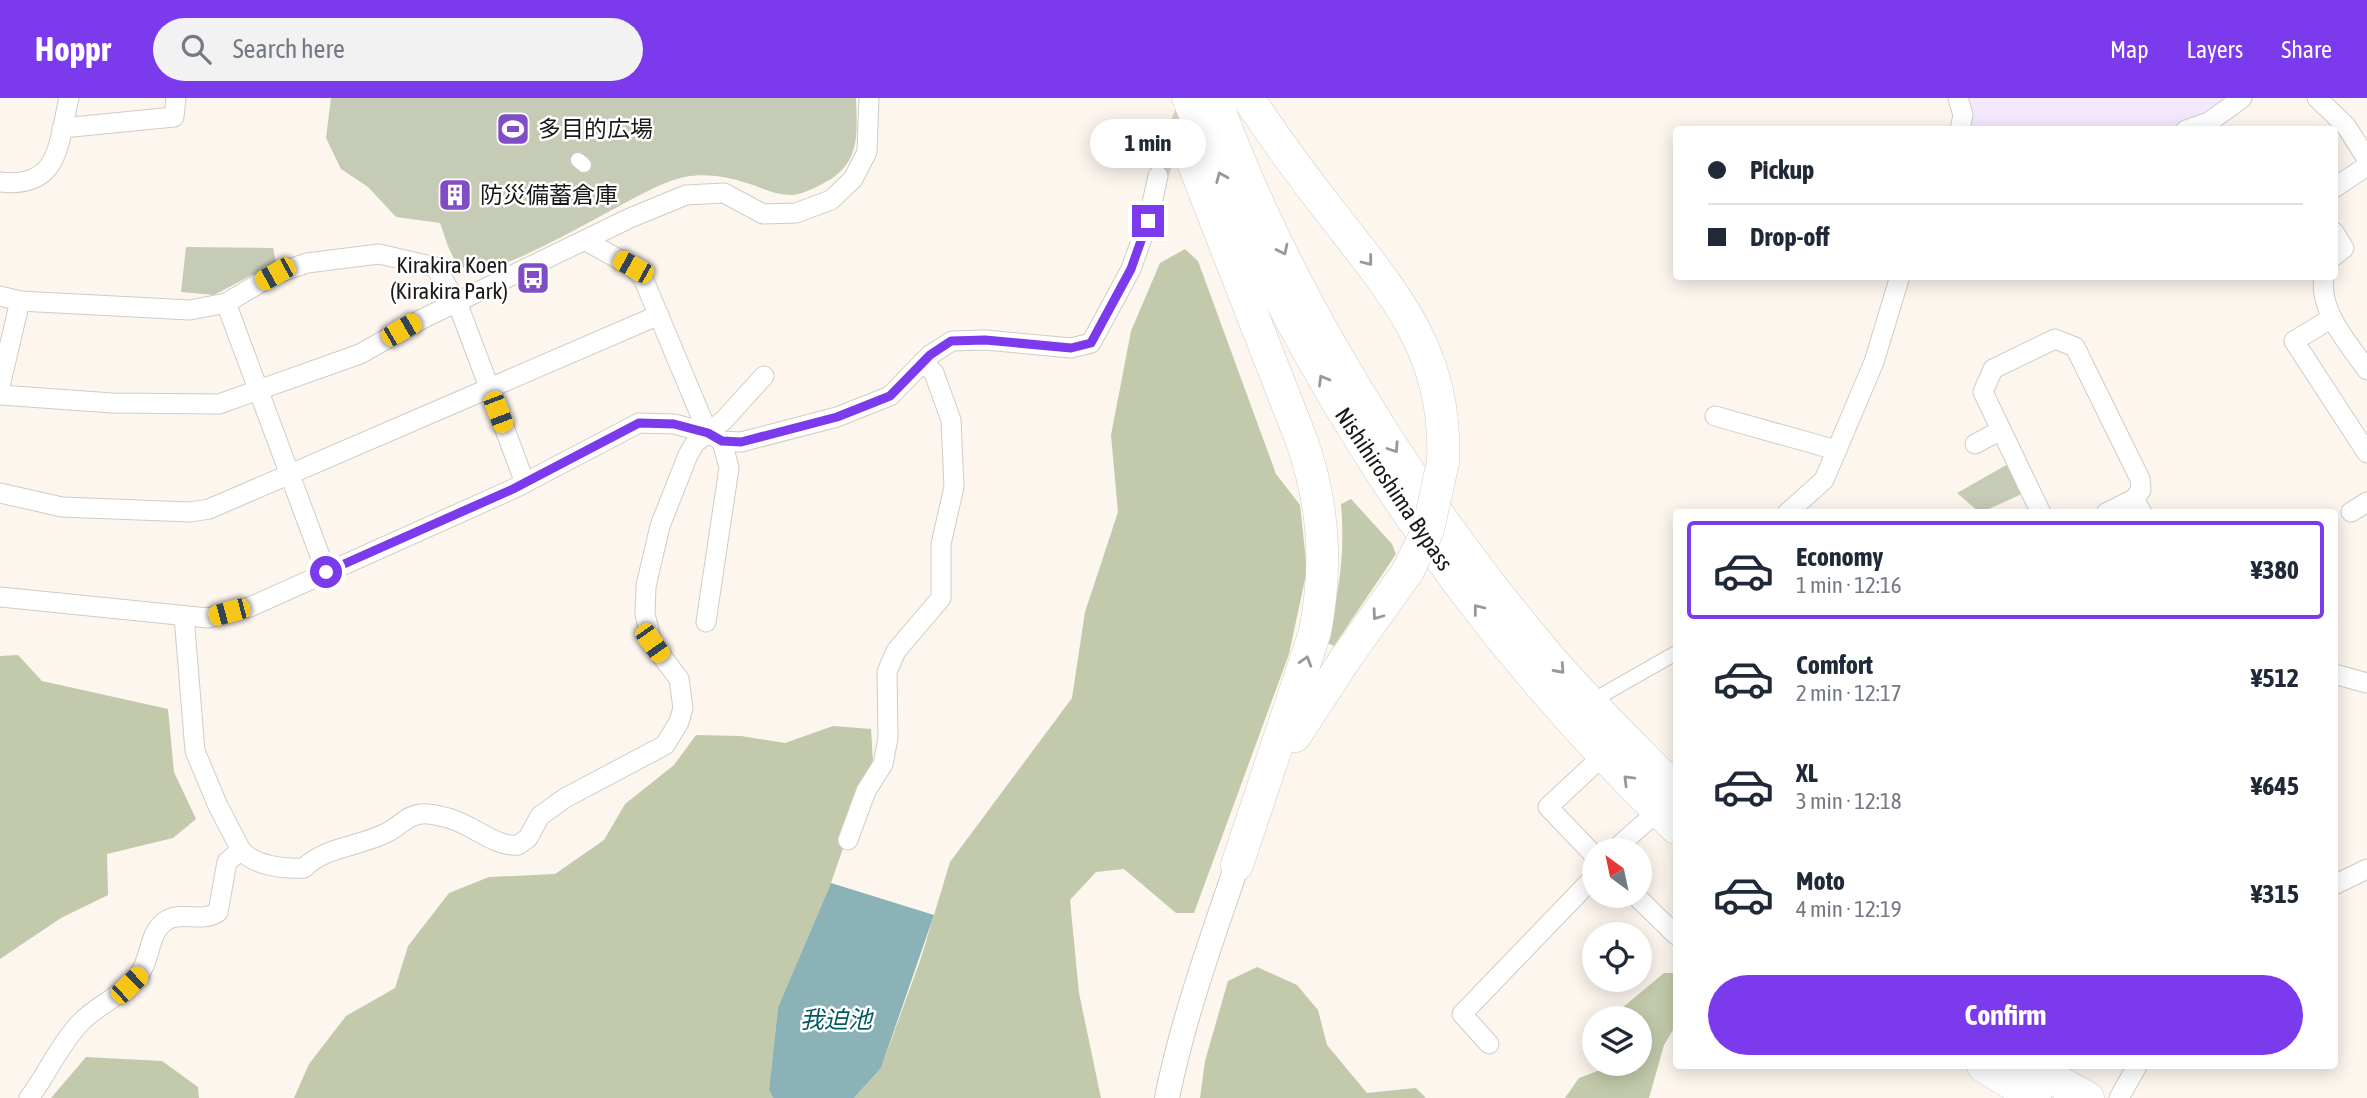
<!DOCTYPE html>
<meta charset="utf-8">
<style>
:root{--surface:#fff;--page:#f2f2f3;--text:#1f2937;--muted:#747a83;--line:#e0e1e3;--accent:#7c3aed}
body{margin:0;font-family:"Asap Condensed","Noto Sans JP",sans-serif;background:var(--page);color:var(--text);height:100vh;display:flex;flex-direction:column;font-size:26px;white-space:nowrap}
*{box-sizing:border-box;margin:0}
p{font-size:23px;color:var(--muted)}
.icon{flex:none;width:38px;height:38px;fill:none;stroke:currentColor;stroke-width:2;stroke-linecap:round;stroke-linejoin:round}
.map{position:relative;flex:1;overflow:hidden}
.details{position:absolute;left:1673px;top:411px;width:665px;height:560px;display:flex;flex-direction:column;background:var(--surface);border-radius:7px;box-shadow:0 4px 18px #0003}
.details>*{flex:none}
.guide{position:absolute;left:1673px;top:28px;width:665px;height:154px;border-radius:7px;box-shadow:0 4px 18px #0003;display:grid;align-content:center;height:154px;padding:0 35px;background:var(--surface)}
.needle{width:46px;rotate:327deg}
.tools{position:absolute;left:1582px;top:740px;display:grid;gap:14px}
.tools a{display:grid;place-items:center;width:70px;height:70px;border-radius:50%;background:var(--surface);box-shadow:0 4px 18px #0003;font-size:35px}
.end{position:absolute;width:32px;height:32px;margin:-16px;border:9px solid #7c3aed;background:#fff;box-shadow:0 0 0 4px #fff}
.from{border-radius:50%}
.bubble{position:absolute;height:49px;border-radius:24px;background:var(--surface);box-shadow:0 4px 18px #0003;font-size:23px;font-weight:700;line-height:49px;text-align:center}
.car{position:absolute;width:21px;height:42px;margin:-21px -10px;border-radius:9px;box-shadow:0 0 5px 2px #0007;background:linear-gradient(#f5c518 24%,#345 0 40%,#f5c518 0 76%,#345 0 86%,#f5c518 0)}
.guide b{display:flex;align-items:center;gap:24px;height:66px;font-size:26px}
.guide b+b{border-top:2px solid var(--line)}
.guide i{width:18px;height:18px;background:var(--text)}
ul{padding:12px 0 0;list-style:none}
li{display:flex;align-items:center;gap:21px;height:98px;margin:0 14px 10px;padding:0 21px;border:4px solid transparent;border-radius:7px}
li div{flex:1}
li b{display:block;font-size:26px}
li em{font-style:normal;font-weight:700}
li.current{border-color:var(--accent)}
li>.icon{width:63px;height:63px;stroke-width:1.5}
.cta{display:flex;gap:14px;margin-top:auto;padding:14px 35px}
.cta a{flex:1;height:80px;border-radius:42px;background:var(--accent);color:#fff;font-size:28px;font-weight:700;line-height:80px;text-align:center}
header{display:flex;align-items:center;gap:42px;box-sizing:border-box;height:98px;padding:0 35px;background:var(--accent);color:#fff}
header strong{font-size:33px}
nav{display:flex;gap:38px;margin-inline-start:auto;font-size:24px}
.search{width:490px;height:63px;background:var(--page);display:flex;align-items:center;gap:18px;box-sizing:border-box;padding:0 24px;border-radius:38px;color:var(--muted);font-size:26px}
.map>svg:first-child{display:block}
.education{fill:#f3e8fd}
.green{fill:#c5cbb4}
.forest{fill:#c2caab}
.water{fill:#8bb2b6}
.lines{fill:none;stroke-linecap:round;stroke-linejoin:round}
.minor-tunnel{stroke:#dbd5cf;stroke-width:19;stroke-dasharray:19 10;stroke-linecap:butt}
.pedestrian-casing{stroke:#d2cbc4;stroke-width:16}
.minor-casing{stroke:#d2cbc4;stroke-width:21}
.tertiary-casing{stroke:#d2cbc4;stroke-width:26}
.trunk-casing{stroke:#d2cbc4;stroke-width:33}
.pedestrian{stroke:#fff;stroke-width:14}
.minor{stroke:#fff;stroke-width:19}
.tertiary{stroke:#fff;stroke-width:24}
.trunk{stroke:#fff;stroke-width:32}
.trunk-bridge-casing{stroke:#d2cbc4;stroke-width:33;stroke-linecap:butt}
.trunk-bridge{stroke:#fff;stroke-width:32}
.oneway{stroke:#989897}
.route{stroke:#7c3aed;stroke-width:9}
.labels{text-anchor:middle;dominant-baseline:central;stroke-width:5;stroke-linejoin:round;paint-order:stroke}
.poi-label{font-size:23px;fill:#1b1917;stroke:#fff;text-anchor:start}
.street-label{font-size:23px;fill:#1b1917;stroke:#fff}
.water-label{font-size:24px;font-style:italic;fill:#025b62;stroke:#fff}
</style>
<header>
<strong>Hoppr</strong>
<div class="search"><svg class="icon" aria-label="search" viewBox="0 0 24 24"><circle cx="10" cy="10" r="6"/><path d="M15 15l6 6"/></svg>Search here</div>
<nav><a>Map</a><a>Layers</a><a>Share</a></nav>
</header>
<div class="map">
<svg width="2367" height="1000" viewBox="0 0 2367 1000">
<rect width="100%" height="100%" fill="#fdf6ef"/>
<path class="education" d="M 1966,0 L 2235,0 L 2206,20 L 2164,32 L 1967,31 Z"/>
<g class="green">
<path d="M 331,0 L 856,0 C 857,31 861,62 831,81 C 820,87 805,96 792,97 C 779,97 767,93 756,88 C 726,78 698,72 668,84 C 627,99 505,179 470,172 C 451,169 446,140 440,125 L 396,119 L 368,89 L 341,71 L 326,40 Z"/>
<path d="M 186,149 L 273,150 L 276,164 L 214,197 L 181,194 Z"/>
<path d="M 2010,365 L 2024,395 L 1980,415 L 1957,395 Z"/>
</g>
<g class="forest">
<path d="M 1185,151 L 1198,163 L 1276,376 L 1300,407 L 1307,472 L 1289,556 L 1194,815 L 1176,815 L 1124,771 L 1096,774 L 1070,802 L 1079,895 L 1101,1000 L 854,1000 L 881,970 L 921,860 L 950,764 L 1072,600 L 1085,514 L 1118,414 L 1111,337 L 1131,233 L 1160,165 Z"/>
<path d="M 1351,401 L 1392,446 L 1396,456 L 1334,548 L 1325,544 C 1340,497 1345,454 1341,406 Z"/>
<path d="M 18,557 L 42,583 L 168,611 L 174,674 L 196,721 L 173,740 L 107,756 L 108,797 L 61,820 L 0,861 L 0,558 Z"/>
<path d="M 833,628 L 871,631 L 873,664 L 831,785 L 778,909 L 769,992 L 773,1000 L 294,1000 L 309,966 L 346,918 L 395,890 L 408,848 L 449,795 L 489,779 L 555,776 L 604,742 L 625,706 L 674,667 L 696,637 L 741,638 L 785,645 Z"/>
<path d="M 1257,869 L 1297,887 L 1318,912 L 1327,947 L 1367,995 L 1416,990 L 1426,1000 L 1200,1000 L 1205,963 L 1228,883 Z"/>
<path d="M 1664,875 L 1676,875 L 1676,927 L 1664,947 L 1649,1000 L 1565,1000 L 1579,980 L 1603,971 L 1605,966 L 1640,966 L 1640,920 L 1619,920 L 1622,910 Z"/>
<path d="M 86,959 L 162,963 L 198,989 L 199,1000 L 51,1000 Z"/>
</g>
<path class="water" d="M 831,785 L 934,817 L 881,970 L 854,1000 L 773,1000 L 769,992 L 778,909 Z"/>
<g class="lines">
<path class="minor-tunnel" d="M 1158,78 L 1190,1"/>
<defs>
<g id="pedestrian">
<path d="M 578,62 L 584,67"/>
<path d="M 1592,607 L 1604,596 L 1676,555"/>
</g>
<g id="minor">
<path d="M 1958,0 L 1963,17 L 1960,32"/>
<path d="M 2317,0 L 2346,28 L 2367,61"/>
<path d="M 62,30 L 174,19 L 176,0"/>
<path d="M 2186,32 L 2209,24 L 2242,0"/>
<path d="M 0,84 C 60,91 58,46 69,0"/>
<path d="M 2334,90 L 2367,68"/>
<path d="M 2334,134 L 2344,150 L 2334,158"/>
<path d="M 586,143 L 633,169 L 643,180 L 708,335"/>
<path d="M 2324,178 C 2318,213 2349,246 2367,272"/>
<path d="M 0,198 L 20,203 L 190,212 L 226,205 L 275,176 L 307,165 L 379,156 L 435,169 L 457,204 L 525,385"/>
<path d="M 226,205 L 326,474"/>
<path d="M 2332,220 L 2294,243 L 2367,355"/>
<path d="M 0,288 L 20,203"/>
<path d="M 0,297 L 112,305 L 219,306 L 360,256 L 422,221 L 630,120 L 686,97 L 724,95 L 763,116 L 796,115 L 831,102 L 853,81 L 867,54 L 869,0"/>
<path d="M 1715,318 L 1836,352"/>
<path d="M 1975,346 L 2001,332"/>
<path d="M 0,395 L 62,409 L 190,414 L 209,411 L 659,217"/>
<path d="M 2351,414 L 2367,404"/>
<path d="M 1787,415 L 1824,382 L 1874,264 L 1900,178"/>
<path d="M 2041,415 L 1983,294 L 1993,271 L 2055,241 L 2075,249 L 2140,381 L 2141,392 L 2134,401 L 2142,415"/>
<path d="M 2106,415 L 2134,401"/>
<path d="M 0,499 L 208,520 L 250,509 L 513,391 L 639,325 L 674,326 L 708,335 L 722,343 L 741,344 L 837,319 L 890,298 L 930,257 L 952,243 L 985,242 L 1071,250 L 1091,245 L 1131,171 L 1148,123 L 1158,78"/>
<path d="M 184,518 L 195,653 L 218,708 L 241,752"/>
<path d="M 706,524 L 729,370 L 722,343"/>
<path d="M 2334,576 L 2367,585"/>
<path d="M 1592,668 L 1548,709 L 1594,757"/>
<path d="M 848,742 L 866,693 L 883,666 L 888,640 L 887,574 L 896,553 L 941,500 L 941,446 L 954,389 L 951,322 L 934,275 L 923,264"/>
<path d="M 1614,752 L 1658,713"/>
<path d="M 2334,787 L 2367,771"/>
<path d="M 1636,798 L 1676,837"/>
<path d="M 1489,946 L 1462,916 L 1594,779"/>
<path d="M 29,1000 C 47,976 58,949 80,925 C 97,907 122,898 138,878 C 152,861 147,834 167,822 C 183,813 202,825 218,814 L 227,764 L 241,752 C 254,768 284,771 304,770 C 326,748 360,749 388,734 C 400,728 407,717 421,716 C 429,715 440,718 448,720 C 472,726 496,750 518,747 L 528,740 L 540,718 L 565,700 L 665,647 L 679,624 L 683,610 L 679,581 L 652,545 L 645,516 L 646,488 L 660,428 L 688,357 L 695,345 L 724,322 L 764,278"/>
<path d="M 2119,1000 L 2137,968"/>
</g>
<path id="tertiary" d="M 1167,1000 C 1183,920 1211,844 1237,767"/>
<g id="trunk">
<path d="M 1188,0 C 1298,276 1461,525 1676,730"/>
<path d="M 1215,0 C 1286,197 1413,399 1548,558 C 1588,605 1633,648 1676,692"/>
<path d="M 1248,0 C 1275,40 1303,79 1333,117 C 1396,198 1448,256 1443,364"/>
<path d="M 1190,57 L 1301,341 C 1324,405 1328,467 1315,534 L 1237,767"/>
<path d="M 1295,638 L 1346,560 L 1408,473"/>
<path d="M 1983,968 L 2035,1000"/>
<path d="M 2030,968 L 2088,1000"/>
</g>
</defs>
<use href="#pedestrian" class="pedestrian-casing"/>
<use href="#minor" class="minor-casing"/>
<use href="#tertiary" class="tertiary-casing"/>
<use href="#trunk" class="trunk-casing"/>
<use href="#pedestrian" class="pedestrian"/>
<use href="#minor" class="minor"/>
<use href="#tertiary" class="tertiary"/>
<use href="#trunk" class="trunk"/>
<defs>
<path id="trunk-bridge" d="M 1408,473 L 1428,432 L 1443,364"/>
</defs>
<use href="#trunk-bridge" class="trunk-bridge-casing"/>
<use href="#trunk-bridge" class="trunk-bridge"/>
</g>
<defs><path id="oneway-chevron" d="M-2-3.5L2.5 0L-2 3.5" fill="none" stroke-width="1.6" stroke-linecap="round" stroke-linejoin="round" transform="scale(1.75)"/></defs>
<g class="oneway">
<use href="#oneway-chevron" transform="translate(1221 79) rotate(-113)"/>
<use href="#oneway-chevron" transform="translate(1283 152) rotate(64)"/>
<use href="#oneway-chevron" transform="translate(1368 163) rotate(52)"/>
<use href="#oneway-chevron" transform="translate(1323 282) rotate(-120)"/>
<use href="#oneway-chevron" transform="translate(1394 350) rotate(56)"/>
<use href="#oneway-chevron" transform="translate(1478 511) rotate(-128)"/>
<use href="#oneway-chevron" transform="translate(1377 517) rotate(126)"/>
<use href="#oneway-chevron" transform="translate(1306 563) rotate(-73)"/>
<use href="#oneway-chevron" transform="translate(1560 571) rotate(48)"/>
<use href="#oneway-chevron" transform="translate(1628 682) rotate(-135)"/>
</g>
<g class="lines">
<path class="route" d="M 326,474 L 513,391 L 639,325 L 674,326 L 708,335 L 722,343 L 741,344 L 837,319 L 890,298 L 930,257 L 951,243 L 985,242 L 1071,250 L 1091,245 L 1131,171 L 1148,123"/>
</g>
<defs>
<symbol id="stadium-square" viewBox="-11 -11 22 22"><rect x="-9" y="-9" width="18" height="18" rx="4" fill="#814dc5" stroke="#fff"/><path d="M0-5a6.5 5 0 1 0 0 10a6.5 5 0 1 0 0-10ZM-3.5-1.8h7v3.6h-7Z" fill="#fff"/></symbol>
<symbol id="building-square" viewBox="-11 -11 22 22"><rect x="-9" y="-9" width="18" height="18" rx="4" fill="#814dc5" stroke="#fff"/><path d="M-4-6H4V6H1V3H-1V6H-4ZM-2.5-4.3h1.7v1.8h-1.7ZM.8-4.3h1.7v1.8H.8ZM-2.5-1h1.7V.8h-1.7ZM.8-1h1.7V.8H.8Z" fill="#fff"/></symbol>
<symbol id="bus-square" viewBox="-11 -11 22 22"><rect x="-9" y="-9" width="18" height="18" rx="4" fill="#814dc5" stroke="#fff"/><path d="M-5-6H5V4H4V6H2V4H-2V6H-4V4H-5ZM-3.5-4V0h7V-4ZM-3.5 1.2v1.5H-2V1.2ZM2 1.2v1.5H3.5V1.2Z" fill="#fff"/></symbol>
</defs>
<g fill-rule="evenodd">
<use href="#stadium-square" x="494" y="12" width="38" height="38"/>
<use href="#building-square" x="436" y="78" width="38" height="38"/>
<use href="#bus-square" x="514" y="161" width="38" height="38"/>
</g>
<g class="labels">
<g class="poi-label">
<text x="538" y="31">多目的広場</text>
<text x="480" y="97">防災備蓄倉庫</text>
<text x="508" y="167" text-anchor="end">Kirakira Koen<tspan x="508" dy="26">(Kirakira Park)</tspan></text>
</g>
<g class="street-label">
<text transform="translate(1394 391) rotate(56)">Nishihiroshima Bypass</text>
</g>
<g class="water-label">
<text x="836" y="921">我迫池</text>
</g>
</g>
</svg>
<div class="tools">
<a><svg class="needle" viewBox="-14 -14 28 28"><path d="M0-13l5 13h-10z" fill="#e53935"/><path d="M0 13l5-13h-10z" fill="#747a83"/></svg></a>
<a><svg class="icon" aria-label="locate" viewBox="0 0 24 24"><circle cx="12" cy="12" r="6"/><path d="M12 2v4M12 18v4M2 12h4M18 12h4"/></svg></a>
<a><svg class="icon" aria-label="layers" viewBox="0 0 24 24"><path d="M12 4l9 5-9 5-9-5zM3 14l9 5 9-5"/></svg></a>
</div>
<i class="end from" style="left:326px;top:474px"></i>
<i class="end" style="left:1148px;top:123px"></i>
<div class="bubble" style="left:1090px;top:21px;width:116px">1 min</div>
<i class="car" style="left:633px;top:169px;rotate:299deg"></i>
<i class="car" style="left:275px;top:176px;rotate:241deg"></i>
<i class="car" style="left:401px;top:232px;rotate:60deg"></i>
<i class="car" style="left:498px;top:314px;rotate:159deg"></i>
<i class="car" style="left:229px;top:514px;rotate:255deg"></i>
<i class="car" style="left:652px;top:545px;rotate:145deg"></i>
<i class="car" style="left:129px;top:887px;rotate:46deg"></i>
<div class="guide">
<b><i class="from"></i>Pickup</b>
<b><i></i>Drop-off</b>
</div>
<section class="details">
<ul>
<li class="current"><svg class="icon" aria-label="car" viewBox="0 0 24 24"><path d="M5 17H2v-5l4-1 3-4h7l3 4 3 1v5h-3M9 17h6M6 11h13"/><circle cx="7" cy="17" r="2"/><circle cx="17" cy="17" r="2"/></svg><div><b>Economy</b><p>1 min · 12:16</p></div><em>¥380</em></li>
<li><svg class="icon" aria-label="car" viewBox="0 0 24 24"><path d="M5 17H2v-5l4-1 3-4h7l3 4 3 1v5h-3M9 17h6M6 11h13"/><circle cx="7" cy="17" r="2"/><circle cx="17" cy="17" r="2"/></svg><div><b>Comfort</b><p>2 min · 12:17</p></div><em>¥512</em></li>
<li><svg class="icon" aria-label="car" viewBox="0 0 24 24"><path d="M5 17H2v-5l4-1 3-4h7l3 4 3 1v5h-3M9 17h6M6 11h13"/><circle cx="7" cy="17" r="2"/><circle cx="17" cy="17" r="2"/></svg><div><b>XL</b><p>3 min · 12:18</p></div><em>¥645</em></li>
<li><svg class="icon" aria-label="car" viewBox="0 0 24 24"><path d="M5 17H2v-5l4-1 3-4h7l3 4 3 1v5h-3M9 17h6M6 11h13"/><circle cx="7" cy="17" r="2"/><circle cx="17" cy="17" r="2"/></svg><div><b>Moto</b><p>4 min · 12:19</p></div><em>¥315</em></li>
</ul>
<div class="cta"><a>Confirm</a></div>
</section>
</div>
